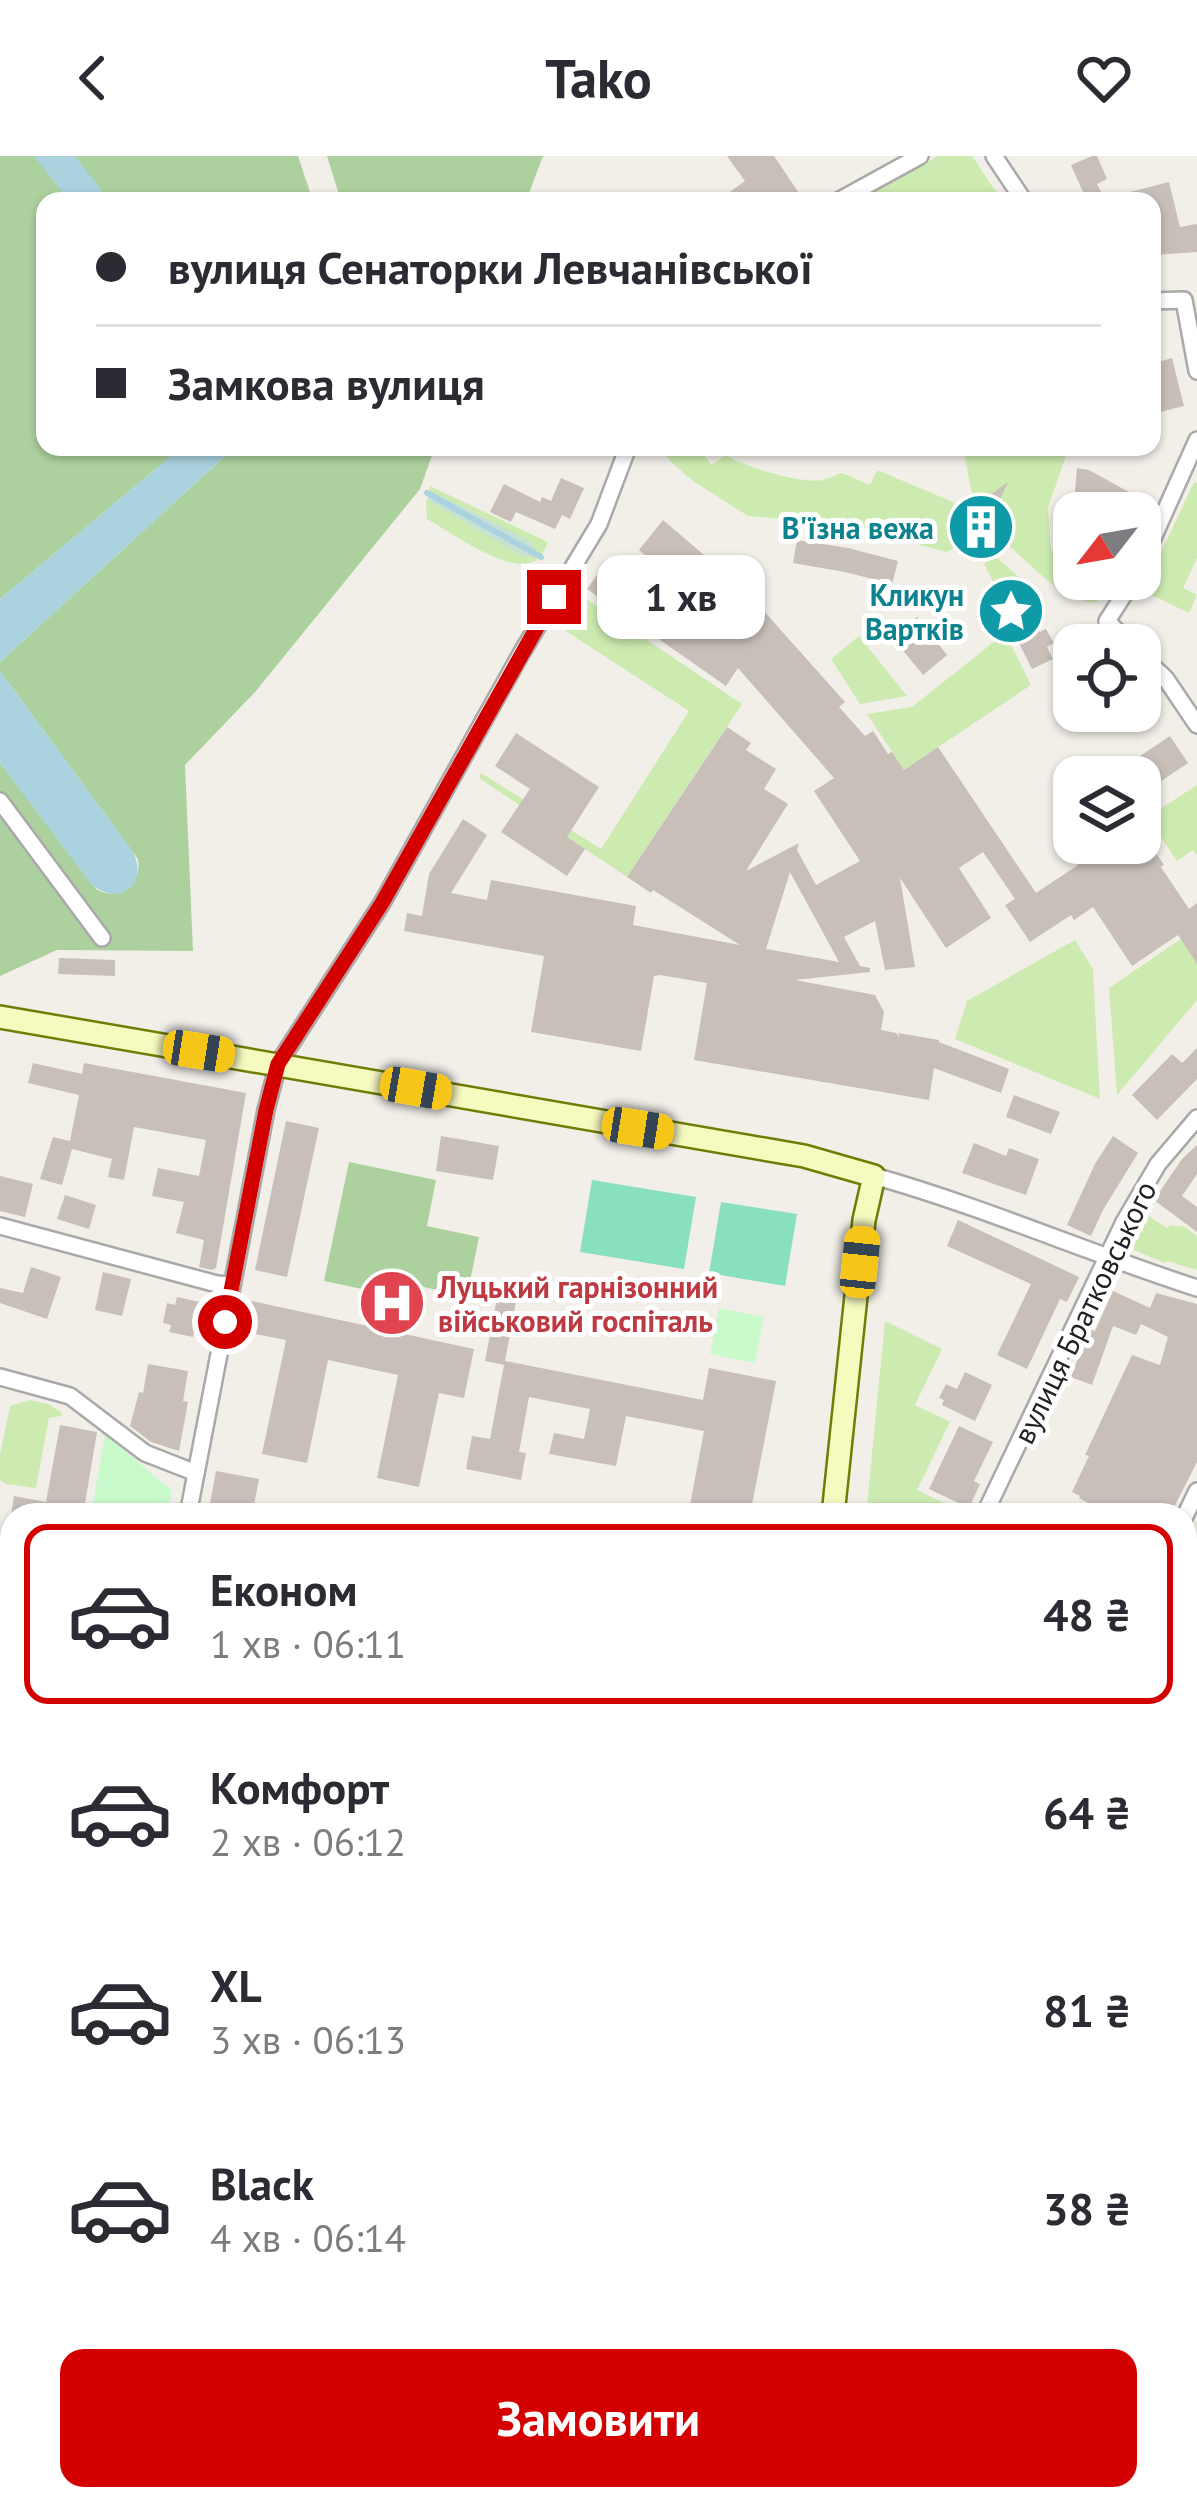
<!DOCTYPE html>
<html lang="uk">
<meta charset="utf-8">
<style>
:root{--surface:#fff;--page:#f7f7f7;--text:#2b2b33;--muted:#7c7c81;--line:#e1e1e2;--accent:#d40000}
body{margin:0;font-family:"PT Sans",sans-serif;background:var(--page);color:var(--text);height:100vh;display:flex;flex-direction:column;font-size:45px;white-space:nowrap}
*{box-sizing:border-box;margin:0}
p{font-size:39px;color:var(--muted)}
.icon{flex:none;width:66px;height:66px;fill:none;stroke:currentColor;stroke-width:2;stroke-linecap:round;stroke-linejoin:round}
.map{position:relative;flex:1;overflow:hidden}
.panel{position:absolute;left:0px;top:1347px;width:1197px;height:1008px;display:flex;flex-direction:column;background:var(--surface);border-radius:36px 36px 0 0;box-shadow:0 3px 9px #0004}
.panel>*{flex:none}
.hud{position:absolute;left:36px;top:36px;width:1125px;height:264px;border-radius:24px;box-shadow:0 3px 9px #0004;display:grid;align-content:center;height:264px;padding:0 60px;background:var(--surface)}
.needle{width:78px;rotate:239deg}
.controls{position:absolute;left:1053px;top:336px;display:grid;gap:24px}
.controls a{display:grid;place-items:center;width:108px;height:108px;border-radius:24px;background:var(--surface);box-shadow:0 3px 9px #0004;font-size:60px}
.end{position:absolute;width:54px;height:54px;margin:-27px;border:15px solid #d40000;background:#fff;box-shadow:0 0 0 6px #fff}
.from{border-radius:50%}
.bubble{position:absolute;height:84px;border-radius:24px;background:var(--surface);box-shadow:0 3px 9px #0004;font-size:39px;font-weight:800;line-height:84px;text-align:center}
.car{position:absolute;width:36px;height:72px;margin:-36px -18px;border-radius:15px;box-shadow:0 0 9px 3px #0007;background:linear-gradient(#f5c518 24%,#345 0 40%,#f5c518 0 76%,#345 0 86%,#f5c518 0)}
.hud b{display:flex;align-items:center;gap:42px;height:114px;font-size:45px}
.hud b+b{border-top:3px solid var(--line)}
.hud i{width:30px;height:30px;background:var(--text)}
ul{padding:21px 0 0;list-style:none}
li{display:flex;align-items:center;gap:36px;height:180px;margin:0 24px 18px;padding:0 36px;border:6px solid transparent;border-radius:24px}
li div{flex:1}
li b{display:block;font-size:45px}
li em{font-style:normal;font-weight:800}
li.on{border-color:var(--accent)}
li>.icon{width:108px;height:108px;stroke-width:1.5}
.action{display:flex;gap:24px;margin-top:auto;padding:24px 60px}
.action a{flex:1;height:138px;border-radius:24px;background:var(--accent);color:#fff;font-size:48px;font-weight:800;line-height:138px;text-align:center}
header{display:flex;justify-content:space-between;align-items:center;height:156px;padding:0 60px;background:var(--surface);font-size:54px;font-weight:800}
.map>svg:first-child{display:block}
.grass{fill:#cdebb0}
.forest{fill:#add19e}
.wetland{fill:#c6e0d4}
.park{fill:#c8facc}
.pitch{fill:#88e0be}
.water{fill:#aad3df}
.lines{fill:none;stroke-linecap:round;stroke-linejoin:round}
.stream{stroke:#aad3df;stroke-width:6}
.building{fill:#c7bfb8;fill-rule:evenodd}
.street-casing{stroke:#a9a9a9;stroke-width:20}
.secondary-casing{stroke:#707d05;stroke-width:26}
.street{stroke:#fff;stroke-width:15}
.secondary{stroke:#f7fabf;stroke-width:21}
.route{stroke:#d40000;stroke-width:15}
.labels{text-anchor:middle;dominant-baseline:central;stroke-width:10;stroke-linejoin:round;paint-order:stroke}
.culture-label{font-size:30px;font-weight:bold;fill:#0d838f;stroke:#fff;text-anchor:end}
.health-label{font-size:30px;font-weight:bold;fill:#be3a42;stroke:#fff;text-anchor:start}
.street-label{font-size:30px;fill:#222;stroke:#fff}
</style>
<header><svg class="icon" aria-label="back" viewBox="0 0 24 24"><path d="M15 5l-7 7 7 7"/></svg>Tako<svg class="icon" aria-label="heart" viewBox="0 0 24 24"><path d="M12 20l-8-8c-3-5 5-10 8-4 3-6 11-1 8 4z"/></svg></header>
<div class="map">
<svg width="1197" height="2355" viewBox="0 0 1197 2355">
<rect width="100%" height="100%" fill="#f2efe9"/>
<g class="grass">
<path d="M 938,0 L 972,0 L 1002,45 L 855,45 Z"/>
<path d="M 660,291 L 699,291 L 711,309 L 726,299 C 744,311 802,328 823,324 C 828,323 836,319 842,317 L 870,329 L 877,314 L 953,346 L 964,358 L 951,368 L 965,387 L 946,396 L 853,370 L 748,360 L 693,325 L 671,306 Z"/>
<path d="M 963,291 L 991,291 L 993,296 L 1019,291 L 1069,291 L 1048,352 L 1051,394 L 1074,415 L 1074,423 L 1088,426 L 1093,423 L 1110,423 L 1097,446 C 1066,449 1032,409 1008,389 L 1014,382 L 988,342 L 977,349 L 971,334 Z"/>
<path d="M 1194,326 L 1197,327 L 1197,402 L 1183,432 L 1197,439 L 1189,457 L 1143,435 Z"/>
<path d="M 430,330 L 548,386 C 546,391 543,399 539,402 C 514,424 451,376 427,363 L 426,347 Z"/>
<path d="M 995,400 L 1043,442 L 1045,446 L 1010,458 L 984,408 Z"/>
<path d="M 579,438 L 742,548 L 627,721 L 479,622 L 481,617 L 601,693 L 689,555 L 561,472 Z"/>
<path d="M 1005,477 L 1031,529 L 904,614 L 867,558 L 912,551 Z"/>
<path d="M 859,480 L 907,540 L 860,548 L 831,503 Z"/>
<path d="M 1197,629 L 1197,699 L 1193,694 L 1177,705 L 1148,661 Z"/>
<path d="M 1181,783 L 1197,808 L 1197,844 L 1117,939 L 1109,832 Z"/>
<path d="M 1075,784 L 1093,813 L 1100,943 L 955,883 L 967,845 Z"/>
<path d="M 1147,1059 L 1167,1072 L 1170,1069 L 1185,1071 L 1197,1080 L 1197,1114 L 1167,1105 L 1165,1107 L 1134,1094 L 1132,1088 Z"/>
<path d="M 885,1165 L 942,1193 L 915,1249 L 950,1266 L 917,1334 L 948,1349 L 944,1359 L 866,1359 Z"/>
<path d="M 30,1244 L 48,1248 L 61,1256 L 61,1260 L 49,1262 L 36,1332 L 6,1328 L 0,1324 L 0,1299 L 10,1250 Z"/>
<path d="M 1197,2162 L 1197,2355 L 1103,2355 L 1101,2343 L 1185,2343 L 1185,2173 Z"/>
<path d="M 12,2335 L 12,2343 L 185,2343 L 173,2355 L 0,2355 L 0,2337 Z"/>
</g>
<g class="forest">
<path d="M 0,0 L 298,0 L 313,45 L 45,45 L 45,291 L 182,291 L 0,443 Z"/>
<path d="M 327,0 L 543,0 L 526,45 L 341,45 Z"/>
<path d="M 235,291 L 435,291 L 420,333 L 256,535 L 185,609 L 193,795 L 57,794 L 0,820 L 0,607 L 97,734 C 121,745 142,729 138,703 L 0,515 L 0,506 Z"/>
<path d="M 349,1006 L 436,1024 L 427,1070 L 479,1081 L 467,1140 L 404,1127 L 400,1141 L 324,1125 Z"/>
</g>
<path class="wetland" d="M 427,337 L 436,337 L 530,385 L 541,401 L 522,400 L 431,346 Z"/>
<g class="park">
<path d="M 719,1152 L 764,1161 L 755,1207 L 710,1198 Z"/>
<path d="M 105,1278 L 172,1335 L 167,1359 L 91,1359 Z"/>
</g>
<g class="pitch">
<path d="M 592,1024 L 696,1041 L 684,1113 L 580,1096 Z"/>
<path d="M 721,1046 L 797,1058 L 785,1130 L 709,1117 Z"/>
</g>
<g class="water">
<path d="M 34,0 L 75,0 L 110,45 L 69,45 Z"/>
<path d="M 182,291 L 235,291 L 0,506 L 0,443 Z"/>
<path d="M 0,515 L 133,696 C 149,729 119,752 91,728 L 0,607 Z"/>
</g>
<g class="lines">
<path class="stream" d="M 427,337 L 541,401"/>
</g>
<g class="building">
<path d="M 727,0 L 774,0 L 801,40 L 793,45 L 717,45 L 745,25 Z"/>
<path d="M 1092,0 L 1097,0 L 1107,23 L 1097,28 L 1106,45 L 1087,45 L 1071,9 Z"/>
<path d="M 1169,26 L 1180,71 L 1197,68 L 1197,96 L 1154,99 L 1152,45 L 1115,45 L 1114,40 Z"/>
<path d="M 1172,202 L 1184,250 L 1152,258 L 1152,208 Z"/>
<path d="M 1077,312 L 1089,314 L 1154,350 L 1133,347 L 1128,357 L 1104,357 L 1111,344 L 1086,341 L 1074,347 Z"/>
<path d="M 561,322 L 584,332 L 570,363 L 562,359 L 555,373 L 516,356 L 511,366 L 490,356 L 504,328 L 540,346 L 542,341 L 551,345 Z"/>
<path d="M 1008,326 L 996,352 L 1011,374 L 974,400 L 951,367 Z"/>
<path d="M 663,364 L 745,434 L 845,546 L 839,551 L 865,580 L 873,575 L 888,598 L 892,596 L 904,614 L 938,591 L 1036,737 L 1111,687 L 1149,687 L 1164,709 L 1161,711 L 1189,753 L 1197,747 L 1197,808 L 1178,779 L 1132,810 L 1093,751 L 1074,764 L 1071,759 L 1030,786 L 1005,749 L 1015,743 L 983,696 L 959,712 L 991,762 L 946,792 L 900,722 L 915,811 L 885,814 L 875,765 L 844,781 L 860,810 L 870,812 L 870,816 L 795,824 L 875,839 L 884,856 L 881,874 L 896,877 L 900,883 L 898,877 L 939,884 L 939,886 L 1009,913 L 1001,937 L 934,912 L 929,944 L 694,904 L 707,827 L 660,819 L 654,820 L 641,895 L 531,876 L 544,800 L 404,775 L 407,757 L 422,760 L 429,718 L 463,663 L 487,679 L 451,737 L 487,744 L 491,724 L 636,750 L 633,769 L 740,789 L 653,734 L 651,737 L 627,721 L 727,571 L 751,587 L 746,594 L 776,613 L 764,633 L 788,648 L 746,715 L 799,687 L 797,694 L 816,729 L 860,705 L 814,635 L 834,622 L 738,512 L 726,530 L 587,433 L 597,419 L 619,435 L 648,402 L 639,394 ZM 790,716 L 839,806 L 766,793 Z"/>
<path d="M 797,384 L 848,392 L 898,405 L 892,428 L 845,416 L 793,407 Z"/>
<path d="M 917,461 L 947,499 L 923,519 L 892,481 Z"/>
<path d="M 1033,463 L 1040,476 L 1046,473 L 1054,487 L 1047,491 L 1053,503 L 1032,513 L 1012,473 Z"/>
<path d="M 516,577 L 599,631 L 567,681 L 585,693 L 567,720 L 501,676 L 530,633 L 495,610 Z"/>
<path d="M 1170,580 L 1188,607 L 1140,639 L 1140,621 L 1109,621 Z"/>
<path d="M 59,802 L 115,804 L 115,820 L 58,818 Z"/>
<path d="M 1197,892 L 1197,923 L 1157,964 L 1132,939 L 1172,898 L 1182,907 Z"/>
<path d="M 33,907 L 82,918 L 84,907 L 246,937 L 216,1112 L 212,1114 L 199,1111 L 204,1084 L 176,1077 L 184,1046 L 152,1040 L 158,1012 L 199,1020 L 206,984 L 134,971 L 124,1024 L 108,1021 L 112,1003 L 72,993 L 62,1029 L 40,1023 L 53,981 L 70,985 L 79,939 L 28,927 Z"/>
<path d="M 1014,939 L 1060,956 L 1051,978 L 1006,961 Z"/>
<path d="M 286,965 L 319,972 L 287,1121 L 255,1114 Z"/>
<path d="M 441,980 L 499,990 L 493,1024 L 436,1015 Z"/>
<path d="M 1113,980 L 1138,997 L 1103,1054 L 1091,1080 L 1067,1069 L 1095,1008 Z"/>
<path d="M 974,987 L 1006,1000 L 1009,992 L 1039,1003 L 1026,1039 L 962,1017 Z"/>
<path d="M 1197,989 L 1197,1018 L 1182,1040 L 1197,1051 L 1197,1076 L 1154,1044 L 1182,1003 Z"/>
<path d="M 0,1020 L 33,1028 L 25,1061 L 0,1055 Z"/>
<path d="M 65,1039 L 96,1049 L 89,1073 L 57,1063 Z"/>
<path d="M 958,1064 L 1079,1121 L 1067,1146 L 1060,1143 L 1027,1213 L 997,1199 L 1031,1128 L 947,1090 Z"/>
<path d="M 31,1111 L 61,1121 L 47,1163 L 0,1147 L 0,1132 L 23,1137 Z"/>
<path d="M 103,1116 L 131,1123 L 122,1160 L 95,1154 Z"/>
<path d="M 499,1132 L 518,1135 L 505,1205 L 703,1244 L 709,1212 L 776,1225 L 750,1359 L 690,1349 L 704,1275 L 626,1260 L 616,1310 L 549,1298 L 554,1277 L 584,1283 L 590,1253 L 529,1241 L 519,1296 L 526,1297 L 521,1324 L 466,1313 L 472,1280 L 490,1283 L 504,1209 L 485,1205 Z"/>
<path d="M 1113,1135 L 1150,1152 L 1156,1137 L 1197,1148 L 1197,1306 L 1170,1359 L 1111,1359 L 1079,1342 L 1080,1340 L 1072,1336 L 1089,1300 L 1085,1299 L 1132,1199 L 1160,1209 L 1168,1181 L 1141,1168 L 1136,1179 L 1113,1170 L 1092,1229 L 1071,1221 L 1089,1173 L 1095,1175 Z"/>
<path d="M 177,1141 L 200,1146 L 193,1181 L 169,1176 L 171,1169 L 163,1167 L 167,1147 L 175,1149 Z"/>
<path d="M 252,1145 L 474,1193 L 464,1242 L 439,1237 L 419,1331 L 377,1322 L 398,1219 L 328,1204 L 307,1307 L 262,1298 L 286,1184 L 245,1176 Z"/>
<path d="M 148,1208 L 188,1215 L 183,1245 L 188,1246 L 179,1295 L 151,1286 L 130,1270 L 139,1236 L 143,1237 Z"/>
<path d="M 965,1216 L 992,1229 L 975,1265 L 942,1249 L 944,1244 L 939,1242 L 946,1228 L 957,1233 Z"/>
<path d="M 60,1269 L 97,1276 L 83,1359 L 11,1359 L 14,1340 L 46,1346 Z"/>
<path d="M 959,1270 L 993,1286 L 974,1325 L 980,1328 L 969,1352 L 929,1333 Z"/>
<path d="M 216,1315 L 259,1323 L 252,1359 L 208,1359 Z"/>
</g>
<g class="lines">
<defs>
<g id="street">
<path d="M 994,0 L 1024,45"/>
<path d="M 838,45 L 920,0"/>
<path d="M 1152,145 L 1184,144 L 1197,215"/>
<path d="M 1140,411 L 1197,284"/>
<path d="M 1131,489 L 1107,465 L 1134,423"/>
<path d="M 1140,498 L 1166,523 L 1197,569"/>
<path d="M 0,645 L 102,782"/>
<path d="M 874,1020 C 984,1051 1088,1097 1197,1132"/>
<path d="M 0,1070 L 217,1128 L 232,1129"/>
<path d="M 0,1221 L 70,1240 L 145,1297 L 196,1317"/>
<path d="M 188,1359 L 266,954 L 278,908 L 382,747 L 522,496 L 599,368 L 628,291"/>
<path d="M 984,1359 L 1124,1066 L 1158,1008 L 1197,962"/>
<path d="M 1185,1360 L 1197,1335"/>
<path d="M 0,1406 L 12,1408"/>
<path d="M 0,1509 L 12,1507"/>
<path d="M 1185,1616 L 1197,1640"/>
<path d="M 0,1800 L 12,1844"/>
<path d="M 1185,1938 L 1197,1940"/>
</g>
<g id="secondary">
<path d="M 0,861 L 804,1000 L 874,1020 L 864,1064 L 833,1359"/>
<path d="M 1185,1440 L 1197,1429"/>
<path d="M 0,1732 L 12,1728"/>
<path d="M 893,2343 L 895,2355"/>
</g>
</defs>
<use href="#street" class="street-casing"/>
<use href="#secondary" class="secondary-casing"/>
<use href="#street" class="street"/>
<use href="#secondary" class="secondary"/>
</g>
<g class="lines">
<path class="route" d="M 225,1166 L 266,954 L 278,908 L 382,747 L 554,441"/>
</g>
<defs>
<symbol id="building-disc" viewBox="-11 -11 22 22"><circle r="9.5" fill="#0f9aa8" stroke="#fff"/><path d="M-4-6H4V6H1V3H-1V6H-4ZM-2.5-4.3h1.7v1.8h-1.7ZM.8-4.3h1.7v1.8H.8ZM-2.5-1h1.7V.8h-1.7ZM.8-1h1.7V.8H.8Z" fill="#fff"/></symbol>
<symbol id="sight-disc" viewBox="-11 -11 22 22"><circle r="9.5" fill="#0f9aa8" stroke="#fff"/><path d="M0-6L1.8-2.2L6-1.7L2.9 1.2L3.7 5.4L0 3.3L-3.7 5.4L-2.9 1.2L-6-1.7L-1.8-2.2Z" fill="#fff"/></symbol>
<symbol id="hospital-disc" viewBox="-11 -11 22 22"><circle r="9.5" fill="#e0444e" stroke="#fff"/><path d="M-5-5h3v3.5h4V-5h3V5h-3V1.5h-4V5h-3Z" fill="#fff"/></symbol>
</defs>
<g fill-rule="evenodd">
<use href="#building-disc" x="943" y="333" width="76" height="76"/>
<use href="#sight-disc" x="973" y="417" width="76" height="76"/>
<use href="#hospital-disc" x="354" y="1109" width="76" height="76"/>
</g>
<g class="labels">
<g class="culture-label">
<text x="934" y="371">В'їзна вежа</text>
<text x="964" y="438">Кликун<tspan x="964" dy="34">Вартків</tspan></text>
</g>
<g class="health-label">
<text x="438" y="1130">Луцький гарнізонний<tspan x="438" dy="34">військовий госпіталь</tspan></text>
</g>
<g class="street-label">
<text transform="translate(1084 1156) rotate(-64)">вулиця Братковського</text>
</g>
</g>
</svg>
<div class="controls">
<a><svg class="needle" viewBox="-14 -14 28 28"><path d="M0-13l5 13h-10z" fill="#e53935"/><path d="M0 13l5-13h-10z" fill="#7c7c81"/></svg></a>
<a><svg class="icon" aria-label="locate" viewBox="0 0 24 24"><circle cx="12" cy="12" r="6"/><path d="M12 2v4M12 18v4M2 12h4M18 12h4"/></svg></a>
<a><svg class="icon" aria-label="layers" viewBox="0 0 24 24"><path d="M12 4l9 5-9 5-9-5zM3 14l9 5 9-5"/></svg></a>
</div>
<i class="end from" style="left:225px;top:1166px"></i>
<i class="end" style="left:554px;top:441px"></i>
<div class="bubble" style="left:597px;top:399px;width:168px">1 хв</div>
<i class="car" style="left:199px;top:895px;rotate:99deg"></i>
<i class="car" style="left:416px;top:932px;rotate:100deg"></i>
<i class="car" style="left:638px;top:972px;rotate:99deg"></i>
<i class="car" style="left:860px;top:1106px;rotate:6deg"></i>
<div class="hud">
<b><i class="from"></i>вулиця Сенаторки Левчанівської</b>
<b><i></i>Замкова вулиця</b>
</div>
<section class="panel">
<ul>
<li class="on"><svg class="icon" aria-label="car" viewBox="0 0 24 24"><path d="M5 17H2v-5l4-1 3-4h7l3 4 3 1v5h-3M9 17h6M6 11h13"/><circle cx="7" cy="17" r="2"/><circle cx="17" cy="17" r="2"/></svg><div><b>Економ</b><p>1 хв · 06:11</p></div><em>48 ₴</em></li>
<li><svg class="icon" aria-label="car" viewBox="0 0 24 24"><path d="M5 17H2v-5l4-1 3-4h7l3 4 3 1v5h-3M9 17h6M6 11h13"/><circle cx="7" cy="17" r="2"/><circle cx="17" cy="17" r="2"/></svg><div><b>Комфорт</b><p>2 хв · 06:12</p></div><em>64 ₴</em></li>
<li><svg class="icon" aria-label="car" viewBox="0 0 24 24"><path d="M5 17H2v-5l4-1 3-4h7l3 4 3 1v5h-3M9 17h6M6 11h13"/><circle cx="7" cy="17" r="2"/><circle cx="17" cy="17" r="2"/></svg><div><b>XL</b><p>3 хв · 06:13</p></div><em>81 ₴</em></li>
<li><svg class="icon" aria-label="car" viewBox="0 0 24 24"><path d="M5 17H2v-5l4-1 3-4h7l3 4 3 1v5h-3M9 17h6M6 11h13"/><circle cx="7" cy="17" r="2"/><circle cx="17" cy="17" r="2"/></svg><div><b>Black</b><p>4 хв · 06:14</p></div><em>38 ₴</em></li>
</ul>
<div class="action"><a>Замовити</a></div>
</section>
</div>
